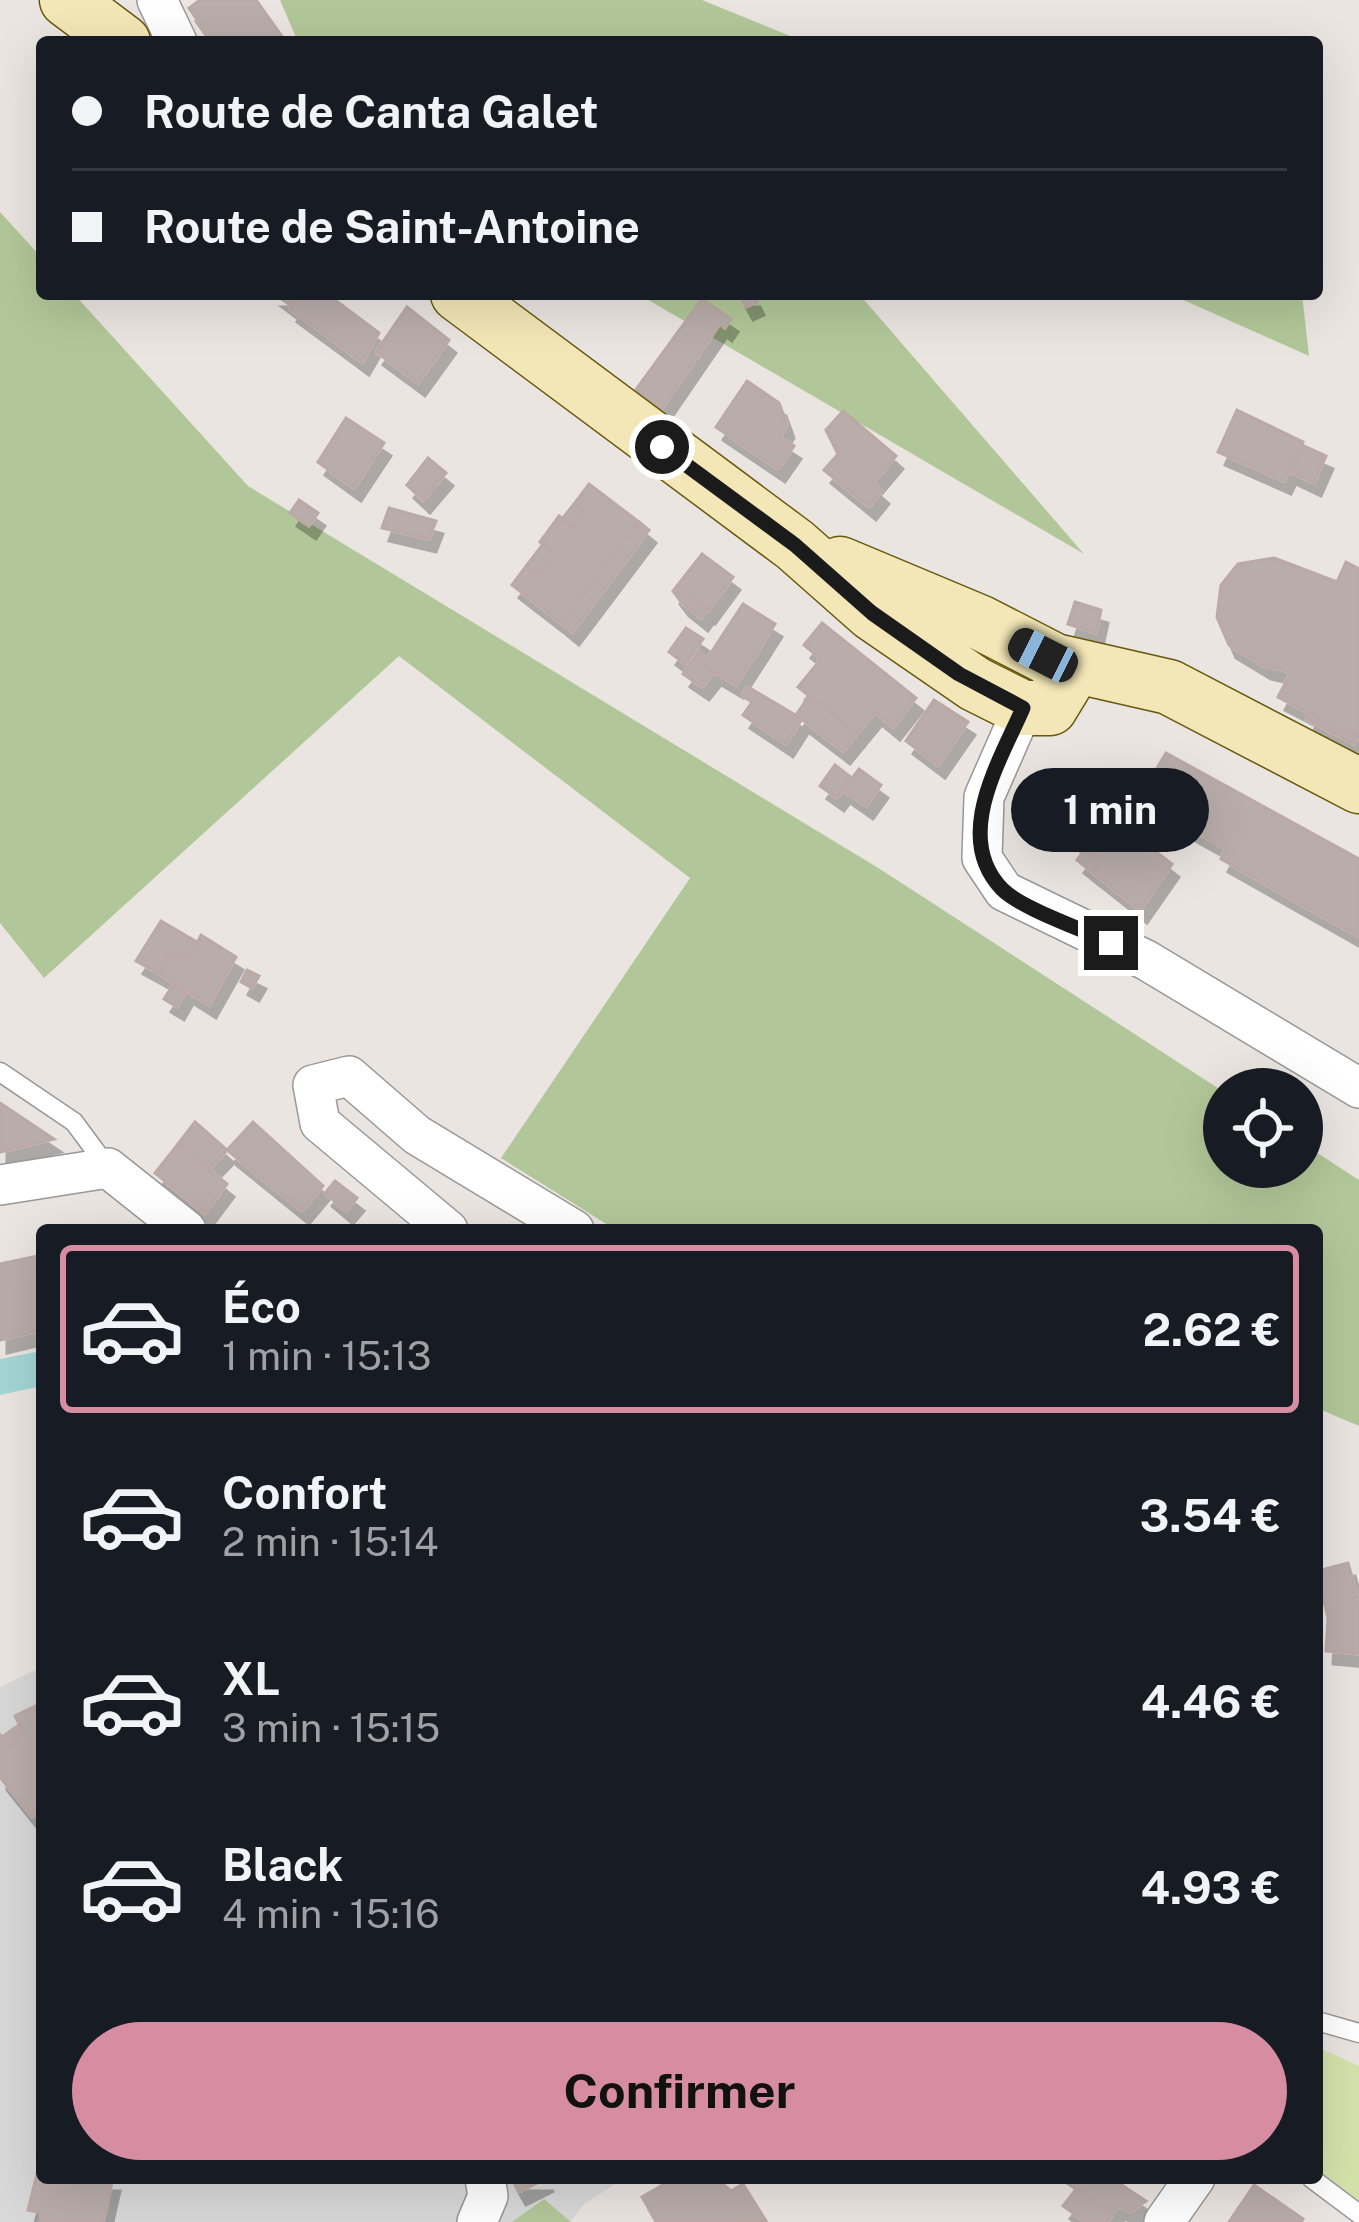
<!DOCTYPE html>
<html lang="fr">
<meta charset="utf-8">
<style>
:root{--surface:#171b24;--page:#20242c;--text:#f1f3f6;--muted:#9ea1a6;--line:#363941;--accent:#d68da1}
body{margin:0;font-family:"Public Sans",sans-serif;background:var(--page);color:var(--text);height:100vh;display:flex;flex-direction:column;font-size:45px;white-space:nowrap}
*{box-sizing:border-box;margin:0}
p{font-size:39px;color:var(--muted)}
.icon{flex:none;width:66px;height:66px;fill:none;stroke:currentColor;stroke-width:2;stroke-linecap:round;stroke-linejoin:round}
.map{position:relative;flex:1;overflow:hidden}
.details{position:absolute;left:36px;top:1224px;width:1287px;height:960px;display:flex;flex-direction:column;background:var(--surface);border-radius:12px;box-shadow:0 12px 48px #0002}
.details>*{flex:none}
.hud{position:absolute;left:36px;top:36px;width:1287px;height:264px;border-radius:12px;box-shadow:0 12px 48px #0002;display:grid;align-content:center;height:264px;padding:0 36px;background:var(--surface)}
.fabs{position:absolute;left:1203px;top:1068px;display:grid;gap:24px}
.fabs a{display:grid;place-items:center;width:120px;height:120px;border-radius:50%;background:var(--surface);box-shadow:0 12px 48px #0002;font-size:60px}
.end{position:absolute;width:54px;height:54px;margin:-27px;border:15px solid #1b1b1b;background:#fff;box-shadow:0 0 0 6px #fff}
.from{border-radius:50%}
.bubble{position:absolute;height:84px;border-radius:42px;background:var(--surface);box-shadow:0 12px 48px #0002;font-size:39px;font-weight:700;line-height:84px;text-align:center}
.car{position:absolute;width:36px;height:72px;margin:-36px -18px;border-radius:15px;box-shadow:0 0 9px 3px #0007;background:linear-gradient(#222 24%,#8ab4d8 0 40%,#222 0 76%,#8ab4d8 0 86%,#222 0)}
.hud b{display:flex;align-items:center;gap:42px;height:114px;font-size:45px}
.hud b+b{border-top:3px solid var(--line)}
.hud i{width:30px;height:30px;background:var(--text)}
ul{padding:21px 0 0;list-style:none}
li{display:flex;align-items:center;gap:36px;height:168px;margin:0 24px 18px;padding:0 12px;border:6px solid transparent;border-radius:12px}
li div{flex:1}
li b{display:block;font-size:45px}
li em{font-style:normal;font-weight:700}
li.current{border-color:var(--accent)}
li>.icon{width:108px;height:108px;stroke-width:1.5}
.primary-button{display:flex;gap:24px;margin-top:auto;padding:24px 36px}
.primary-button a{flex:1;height:138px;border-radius:72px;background:var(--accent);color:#111;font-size:48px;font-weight:700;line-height:138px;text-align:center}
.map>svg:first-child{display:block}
.residential{fill:#d9d8d8}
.grass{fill:#d4e2aa}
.forest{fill:#b2c799}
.water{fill:#a4d6d5}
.building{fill:#b8adab;stroke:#bca9a5;stroke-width:3;filter:url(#shadow)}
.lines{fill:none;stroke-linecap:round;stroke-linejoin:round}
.lane-casing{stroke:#989898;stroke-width:21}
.street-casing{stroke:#989898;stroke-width:42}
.secondary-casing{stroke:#66590d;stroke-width:57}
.lane{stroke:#fff;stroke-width:18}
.street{stroke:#fff;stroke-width:39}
.secondary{stroke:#f3e7b7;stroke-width:54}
.route{stroke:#1b1b1b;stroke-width:15}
</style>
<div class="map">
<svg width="1359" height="2222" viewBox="0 0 1359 2222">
<defs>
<filter id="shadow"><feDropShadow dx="7" dy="13" stdDeviation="0" flood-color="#0004"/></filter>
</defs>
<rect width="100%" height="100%" fill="#ebe5e1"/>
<path class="residential" d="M 42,1667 L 42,2178 L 625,2178 L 584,2204 L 570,2222 L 0,2222 L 0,1687 Z"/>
<path class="grass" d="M 1317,2047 L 1359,2066 L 1359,2204 L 1317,2173 Z"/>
<g class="forest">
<path d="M 280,0 L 702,0 L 805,42 L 298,42 Z"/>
<path d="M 0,212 L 42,258 L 42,294 L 74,294 L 248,486 L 880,869 L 1224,1092 L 1224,1167 L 1302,1167 L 1302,1143 L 1359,1180 L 1359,1426 L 1317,1408 L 1317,1230 L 616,1230 L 501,1158 L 690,878 L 399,656 L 44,978 L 0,923 Z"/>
<path d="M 638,294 L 859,294 L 1084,554 Z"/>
<path d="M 1170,294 L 1302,294 L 1309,356 Z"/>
<path d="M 544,2199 L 571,2222 L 512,2222 Z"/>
</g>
<path class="water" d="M 41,1351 L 42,1386 L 0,1395 L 0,1359 Z"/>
<g class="building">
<path d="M 200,0 L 256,0 L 286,42 L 213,42 L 189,8 Z"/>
<path d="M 275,294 L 300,294 L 291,306 Z"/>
<path d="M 300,294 L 327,294 L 379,333 L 362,362 L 290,309 Z"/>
<path d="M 739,294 L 753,294 L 757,302 L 746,307 Z"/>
<path d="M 702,299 L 731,319 L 725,328 L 720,324 L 661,410 L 635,391 Z"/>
<path d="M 407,307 L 449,340 L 418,383 L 376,352 Z"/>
<path d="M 747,381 L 779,403 L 787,425 L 780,437 L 794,446 L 778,469 L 716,427 Z"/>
<path d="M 1237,410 L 1303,442 L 1284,481 L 1218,452 Z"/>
<path d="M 843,411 L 896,456 L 873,483 L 882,491 L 869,507 L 824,470 L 838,454 L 826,430 Z"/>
<path d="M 346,418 L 384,443 L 354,488 L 318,462 Z"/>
<path d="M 1302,445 L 1326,456 L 1314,483 L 1289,471 Z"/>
<path d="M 428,458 L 446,473 L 423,500 L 407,485 Z"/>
<path d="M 589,484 L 639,522 L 561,623 L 512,585 L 527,565 L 538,574 L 554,553 L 540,542 L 559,516 L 574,528 L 585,513 L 574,504 Z"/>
<path d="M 299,500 L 318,513 L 309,526 L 290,513 Z"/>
<path d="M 574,504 L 585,513 L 574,528 L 562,519 Z"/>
<path d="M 389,508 L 436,521 L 429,539 L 382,528 Z"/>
<path d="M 639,522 L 649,530 L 572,632 L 561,623 Z"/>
<path d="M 543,544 L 554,553 L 538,574 L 527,565 Z"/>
<path d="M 702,554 L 733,577 L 708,611 L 677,586 Z"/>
<path d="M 1274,558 L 1337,582 L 1346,562 L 1359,569 L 1359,739 L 1278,697 L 1291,672 L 1264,666 L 1229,645 L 1217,617 L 1221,585 L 1238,564 Z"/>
<path d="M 677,586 L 706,611 L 701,618 L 682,603 L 673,591 Z"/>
<path d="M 1075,602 L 1101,610 L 1096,633 L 1068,624 Z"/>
<path d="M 743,604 L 775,624 L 736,685 L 703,665 Z"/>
<path d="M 822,623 L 916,698 L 893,727 L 875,712 L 857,734 L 798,687 L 821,659 L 804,645 Z"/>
<path d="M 686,628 L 703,639 L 685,664 L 669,652 Z"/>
<path d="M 699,652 L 706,659 L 703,665 L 714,672 L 702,687 L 683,674 Z"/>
<path d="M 748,687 L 802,719 L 786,744 L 743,715 L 752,702 L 742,696 Z"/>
<path d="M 810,695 L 857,734 L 843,751 L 796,715 Z"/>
<path d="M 934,700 L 968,722 L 938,765 L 906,741 Z"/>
<path d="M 1309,713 L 1357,738 L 1354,744 L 1306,719 Z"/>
<path d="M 1166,753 L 1359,859 L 1359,937 L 1221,859 L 1226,849 L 1138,800 Z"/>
<path d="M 835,765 L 852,778 L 837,798 L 820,786 Z"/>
<path d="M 859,769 L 881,785 L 866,806 L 843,790 Z"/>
<path d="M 1094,806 L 1109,816 L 1086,848 L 1070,836 Z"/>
<path d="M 1109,816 L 1172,864 L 1140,910 L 1092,872 L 1100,860 L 1086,848 Z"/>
<path d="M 1086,848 L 1100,860 L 1092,872 L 1077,860 Z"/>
<path d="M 161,921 L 197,942 L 187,961 L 171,953 L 160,974 L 136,961 Z"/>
<path d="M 201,935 L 236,957 L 209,1005 L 160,974 L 171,953 L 187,961 Z"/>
<path d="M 247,970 L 259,976 L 252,988 L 241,982 Z"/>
<path d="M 173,985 L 185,993 L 177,1007 L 164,999 Z"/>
<path d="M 0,1103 L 54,1139 L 0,1152 Z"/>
<path d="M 195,1122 L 227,1150 L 209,1169 L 178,1144 Z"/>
<path d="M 253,1122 L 323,1186 L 302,1211 L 227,1150 Z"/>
<path d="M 178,1144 L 227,1184 L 205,1213 L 155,1173 Z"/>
<path d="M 335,1181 L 357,1198 L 346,1211 L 325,1193 Z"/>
<path d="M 42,1255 L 42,1330 L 0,1340 L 0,1264 Z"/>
<path d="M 1348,1563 L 1359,1603 L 1359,1654 L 1326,1651 L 1328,1618 L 1317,1571 Z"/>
<path d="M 42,1703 L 42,1810 L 32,1817 L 0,1777 L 0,1735 L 9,1745 L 24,1733 L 15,1716 Z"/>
<path d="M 19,1725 L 24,1733 L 9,1745 L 2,1737 Z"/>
<path d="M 40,2162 L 42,2178 L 113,2178 L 103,2222 L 40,2222 L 42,2213 L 28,2210 Z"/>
<path d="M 511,2178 L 547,2178 L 519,2192 Z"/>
<path d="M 687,2178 L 716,2178 L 731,2191 L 743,2184 L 766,2221 L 657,2222 L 642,2197 L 673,2179 L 676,2185 Z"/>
<path d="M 1070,2178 L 1111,2178 L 1146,2201 L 1130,2212 L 1118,2206 L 1113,2214 L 1067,2183 Z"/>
<path d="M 1254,2185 L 1303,2219 L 1301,2222 L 1229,2222 Z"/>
<path d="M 1076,2189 L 1113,2214 L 1107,2222 L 1086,2222 L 1063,2206 Z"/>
</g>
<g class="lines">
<defs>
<g id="lane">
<path d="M 0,1072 L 74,1122 L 108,1168"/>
<path d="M 1317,2021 L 1359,2033"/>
<path d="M 1311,2178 L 1359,2214"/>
</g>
<g id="street">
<path d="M 157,0 L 177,42"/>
<path d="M 1023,708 L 984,797 L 982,858 L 1004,891 L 1146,960 L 1359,1088"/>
<path d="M 0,1185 L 108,1168 L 186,1230"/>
<path d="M 448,1230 L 320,1123 L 313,1085 L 349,1076 L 417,1135 L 574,1230"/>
<path d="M 477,2222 L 488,2196 L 485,2178"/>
<path d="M 1164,2222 L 1195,2178"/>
</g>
<g id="secondary">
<path d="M 67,0 L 123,42"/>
<path d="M 458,294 L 795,545 L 872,613 L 975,684 L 1023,708 L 1050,708 L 1064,685 L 1055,661"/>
<path d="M 840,564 L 981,623 L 1055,661 L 1169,687 L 1359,786"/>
</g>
</defs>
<use href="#lane" class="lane-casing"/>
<use href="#street" class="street-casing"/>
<use href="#secondary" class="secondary-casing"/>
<use href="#lane" class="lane"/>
<use href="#street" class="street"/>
<use href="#secondary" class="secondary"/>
</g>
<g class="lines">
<path class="route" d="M 662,447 L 795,545 L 872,613 L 959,674 L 1023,708 C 1000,761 952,837 1002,889 C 1022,909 1083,929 1111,943"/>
</g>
</svg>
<div class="fabs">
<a><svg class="icon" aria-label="locate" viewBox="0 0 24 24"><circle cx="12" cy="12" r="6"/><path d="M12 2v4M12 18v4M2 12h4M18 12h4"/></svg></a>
</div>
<i class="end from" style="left:662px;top:447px"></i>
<i class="end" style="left:1111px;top:943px"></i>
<div class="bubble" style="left:1011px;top:768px;width:198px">1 min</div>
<i class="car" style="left:1043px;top:655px;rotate:297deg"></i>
<div class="hud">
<b><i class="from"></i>Route de Canta Galet</b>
<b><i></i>Route de Saint-Antoine</b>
</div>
<section class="details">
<ul>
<li class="current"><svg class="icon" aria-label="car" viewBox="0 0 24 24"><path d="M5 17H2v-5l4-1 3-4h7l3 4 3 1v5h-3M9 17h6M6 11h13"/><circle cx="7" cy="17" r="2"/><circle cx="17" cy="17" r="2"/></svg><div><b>Éco</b><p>1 min · 15:13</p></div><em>2.62 €</em></li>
<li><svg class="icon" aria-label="car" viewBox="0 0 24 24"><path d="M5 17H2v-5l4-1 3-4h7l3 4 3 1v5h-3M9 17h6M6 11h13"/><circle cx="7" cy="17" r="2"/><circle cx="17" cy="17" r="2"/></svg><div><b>Confort</b><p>2 min · 15:14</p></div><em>3.54 €</em></li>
<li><svg class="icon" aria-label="car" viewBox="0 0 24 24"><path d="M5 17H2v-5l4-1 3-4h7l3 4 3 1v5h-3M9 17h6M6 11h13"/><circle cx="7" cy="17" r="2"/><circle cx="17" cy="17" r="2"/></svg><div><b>XL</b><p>3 min · 15:15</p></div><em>4.46 €</em></li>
<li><svg class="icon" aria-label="car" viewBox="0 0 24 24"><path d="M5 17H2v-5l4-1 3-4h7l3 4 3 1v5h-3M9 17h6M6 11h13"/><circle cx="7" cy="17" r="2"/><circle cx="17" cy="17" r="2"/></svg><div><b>Black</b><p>4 min · 15:16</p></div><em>4.93 €</em></li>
</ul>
<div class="primary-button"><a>Confirmer</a></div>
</section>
</div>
